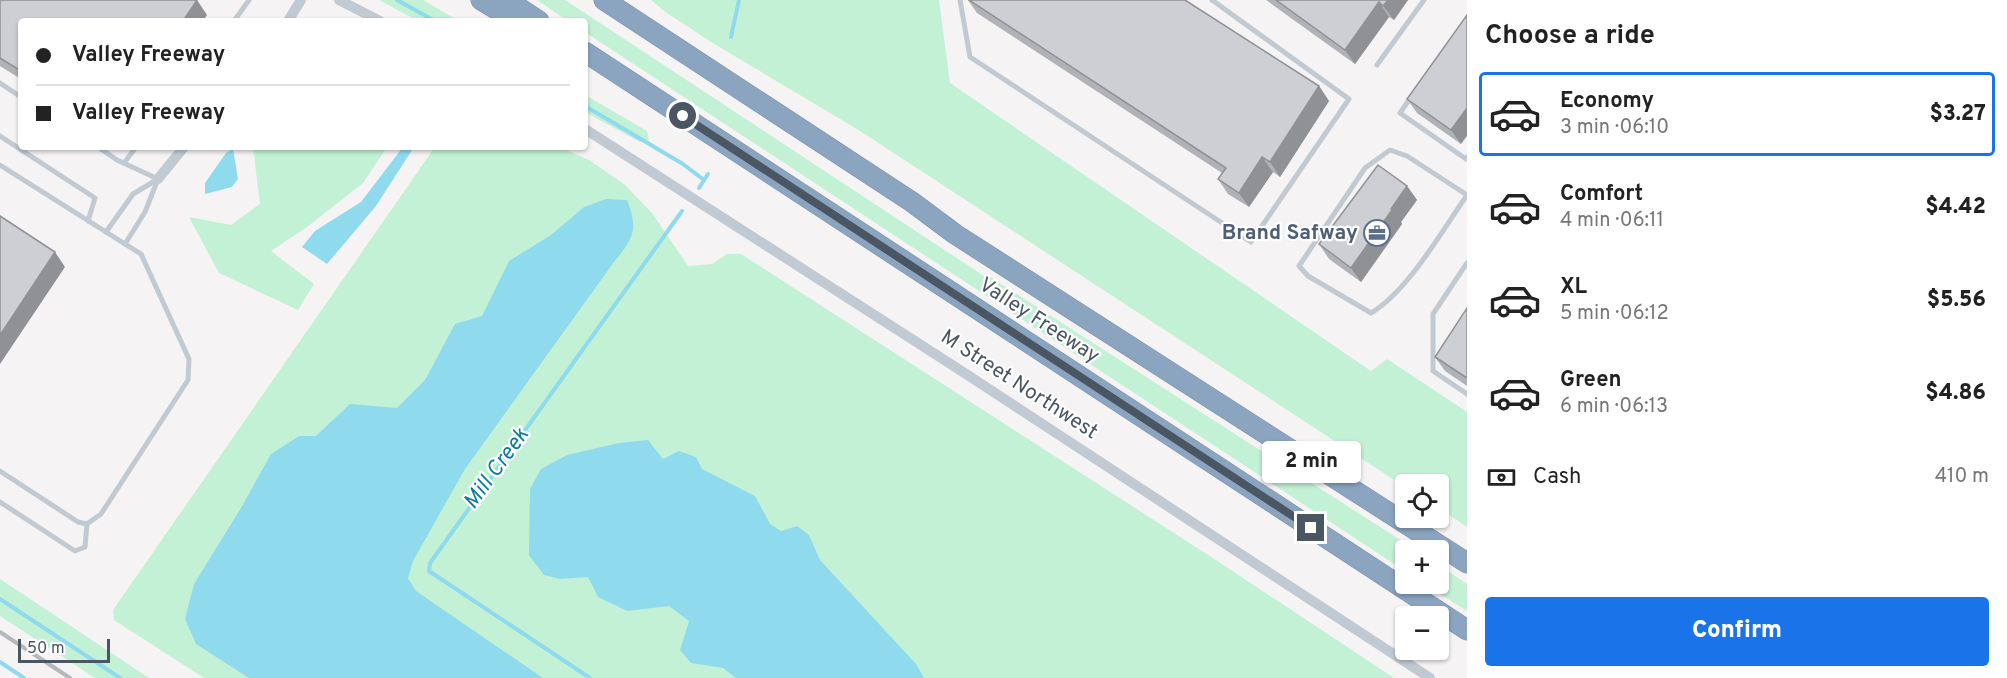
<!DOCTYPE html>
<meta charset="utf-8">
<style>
:root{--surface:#fff;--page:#f2f2f2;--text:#222;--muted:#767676;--line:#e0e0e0;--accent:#1a73e8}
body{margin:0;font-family:Overpass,sans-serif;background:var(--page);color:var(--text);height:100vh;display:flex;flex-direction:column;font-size:22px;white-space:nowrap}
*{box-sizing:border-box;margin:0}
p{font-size:20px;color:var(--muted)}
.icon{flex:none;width:33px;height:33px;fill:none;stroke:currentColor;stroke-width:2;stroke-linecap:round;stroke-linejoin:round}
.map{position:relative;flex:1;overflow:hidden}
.side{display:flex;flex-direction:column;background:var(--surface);width:540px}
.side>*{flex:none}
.hud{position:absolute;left:18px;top:18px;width:570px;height:132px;border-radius:6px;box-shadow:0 2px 4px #0004;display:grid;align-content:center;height:132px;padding:0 18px;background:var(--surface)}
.controls{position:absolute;left:1395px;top:474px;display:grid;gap:12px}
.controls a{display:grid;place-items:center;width:54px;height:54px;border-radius:6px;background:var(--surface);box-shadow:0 2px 4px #0004;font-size:30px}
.scale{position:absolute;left:18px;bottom:15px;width:92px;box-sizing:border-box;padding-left:6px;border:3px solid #4a5661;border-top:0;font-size:16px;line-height:21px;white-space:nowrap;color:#4a5661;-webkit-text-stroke:4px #fff;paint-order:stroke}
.end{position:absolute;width:27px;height:27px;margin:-14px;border:8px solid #4a5661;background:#fff;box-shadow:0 0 0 3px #fff}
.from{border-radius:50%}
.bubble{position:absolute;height:42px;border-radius:6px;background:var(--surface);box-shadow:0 2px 4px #0004;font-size:20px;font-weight:800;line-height:42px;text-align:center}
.hud b{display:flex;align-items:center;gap:21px;height:57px;font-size:22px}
.hud b+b{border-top:2px solid var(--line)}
.hud i{width:15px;height:15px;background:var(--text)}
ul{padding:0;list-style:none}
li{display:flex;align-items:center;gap:18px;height:84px;margin:0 12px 9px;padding:0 6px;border:3px solid transparent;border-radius:6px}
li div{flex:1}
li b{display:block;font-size:22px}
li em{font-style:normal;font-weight:800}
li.on{border-color:var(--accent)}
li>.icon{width:54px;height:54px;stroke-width:1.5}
h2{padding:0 18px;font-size:27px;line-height:72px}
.pay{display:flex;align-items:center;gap:15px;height:66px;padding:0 18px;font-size:22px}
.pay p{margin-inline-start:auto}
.action{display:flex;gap:12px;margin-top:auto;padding:12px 18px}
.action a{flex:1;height:69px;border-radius:6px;background:var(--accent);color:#fff;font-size:24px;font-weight:800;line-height:69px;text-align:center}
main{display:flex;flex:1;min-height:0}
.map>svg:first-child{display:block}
.green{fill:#c3f1d5}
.water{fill:#90daee}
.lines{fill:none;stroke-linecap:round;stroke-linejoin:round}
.stream{stroke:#90daee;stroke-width:4}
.highway-casing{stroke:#7690ad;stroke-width:21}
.lane{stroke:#c1cad2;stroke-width:5}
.street{stroke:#c1cad2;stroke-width:10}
.highway{stroke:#8ba5c1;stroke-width:20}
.rail{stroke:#b5b8bd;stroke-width:4}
.wall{fill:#b0b2b7}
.shaded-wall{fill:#909195}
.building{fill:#cdcfd5;stroke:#909195;stroke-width:1.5}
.route{stroke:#4a5661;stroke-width:8}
.labels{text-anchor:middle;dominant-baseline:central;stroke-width:4.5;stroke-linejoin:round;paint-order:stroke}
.service-label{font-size:21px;font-weight:bold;fill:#4e5e75;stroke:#fff;text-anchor:end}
.street-label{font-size:21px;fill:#4a5661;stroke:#fff}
.water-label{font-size:22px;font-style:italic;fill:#0c7c9b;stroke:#fff}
</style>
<main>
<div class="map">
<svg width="1467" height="678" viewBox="0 0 1467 678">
<rect width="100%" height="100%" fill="#f5f3f3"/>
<g class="green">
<path d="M 379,0 L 423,0 L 459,21 L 418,21 Z"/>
<path d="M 537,0 L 565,0 L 987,278 L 987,275 L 1416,550 L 1406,550 L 1405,571 L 585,32 L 585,21 L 568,21 Z"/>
<path d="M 651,0 L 939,0 L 950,83 L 1371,371 L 1387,359 L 1467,412 L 1467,527 L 1439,508 L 1438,484 L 1406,484 L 1405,487 L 857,129 L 711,42 L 664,11 Z"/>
<path d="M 585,95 L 647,131 L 649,140 L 640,142 L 585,112 Z"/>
<path d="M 253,147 L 387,147 L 363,183 L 307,227 L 271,251 L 314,284 L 298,310 L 219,273 L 189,217 L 231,225 L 260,204 Z"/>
<path d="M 435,147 L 560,147 L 589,160 L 624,184 L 652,213 L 688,266 L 712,264 L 727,254 L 741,254 L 1222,564 L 1394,678 L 204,678 L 114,620 L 113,610 Z"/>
<path d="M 1439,565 L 1467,584 L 1467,611 L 1424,584 L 1438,584 Z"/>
<path d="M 0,579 L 149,678 L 95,678 L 0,616 Z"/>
</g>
<g class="water">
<path d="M 403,147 L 414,147 L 376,206 L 327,264 L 302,247 L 315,231 L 361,202 Z"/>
<path d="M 233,149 L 238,179 L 232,187 L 205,194 L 205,183 L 226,153 Z"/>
<path d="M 606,199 L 627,200 C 639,230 633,239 614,262 L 465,469 L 413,561 L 408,578 L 416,591 L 543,678 L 249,678 L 196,644 L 185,619 L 194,584 L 241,508 L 271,454 L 299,436 L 316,436 L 350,404 L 397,408 L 425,380 L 455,324 L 482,316 L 509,261 L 551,235 L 584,207 Z"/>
<path d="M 648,440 L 663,459 L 679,451 L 696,457 L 702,469 L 755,496 L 770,524 L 781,531 L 797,526 L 809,535 L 820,560 L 916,664 L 924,678 L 736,678 L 723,668 L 691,663 L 680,650 L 689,621 L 669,606 L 627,611 L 598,597 L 588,577 L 560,579 L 544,575 L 529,555 L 530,489 L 541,469 L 567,455 L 619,443 Z"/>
</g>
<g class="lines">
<g class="stream">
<path d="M 397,0 L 435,21"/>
<path d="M 731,37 L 739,0"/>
<path d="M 585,106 L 683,164 L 704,180"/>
<path d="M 699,188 L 708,174"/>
<path d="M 0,599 L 120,678"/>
<path d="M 0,662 L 24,678"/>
<path d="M 590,678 L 429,571 L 430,563 L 682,211"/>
</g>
<defs>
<g id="highway">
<path d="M 481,0 L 516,21"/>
<path d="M 507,0 L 539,21"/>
<path d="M 604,0 L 912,202 L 955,234 L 1467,563"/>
<path d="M 585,52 L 1467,630"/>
</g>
</defs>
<use href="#highway" class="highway-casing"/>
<g class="lane">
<path d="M 960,0 L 970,57 L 1251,242 L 1349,99 L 1212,0"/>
<path d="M 234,21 L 249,0"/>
<path d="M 1377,65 L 1424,0"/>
<path d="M 0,83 L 21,97"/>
<path d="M 1411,97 L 1400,113 L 1466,159 L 1467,157"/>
<path d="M 0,136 L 95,198 L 88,221"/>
<path d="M 98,147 L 117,160 L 158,179"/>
<path d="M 124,163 L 136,147"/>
<path d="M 0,165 L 141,254 L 189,359 L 188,380 L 101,514 L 87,524 L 78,522 L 0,471"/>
<path d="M 1467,195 L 1407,156 L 1390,150 L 1365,168 L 1299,266 L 1308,276 L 1371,313 C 1408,291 1442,231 1467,195"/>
<path d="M 106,232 L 133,194 L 158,179"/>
<path d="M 125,244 L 145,212 L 158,179"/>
<path d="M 1467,263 L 1433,314 L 1433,371 L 1467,394"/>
<path d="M 0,502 L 75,551 L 85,547 L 87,524"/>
</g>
<g class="street">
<path d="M 339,0 L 380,21"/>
<path d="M 288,21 L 301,0"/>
<path d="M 585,129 L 963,372 L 1430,678"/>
<path d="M 158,179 L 184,147"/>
</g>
<use href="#highway" class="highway"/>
<path class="rail" d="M 0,632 L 70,678"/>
</g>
<g class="wall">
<path d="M 0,0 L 207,15 L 21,21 L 21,79 L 0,66 Z"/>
<path d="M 968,0 L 1185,0 L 1319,86 L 1329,101 L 1280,177 L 1273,172 L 1249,207 L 1228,194 L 1218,179 L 1222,173 L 977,13 Z"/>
<path d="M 1266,0 L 1408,0 L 1394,20 L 1389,17 L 1355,64 Z"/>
<path d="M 1467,15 L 1461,144 L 1417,113 L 1407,99 Z"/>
<path d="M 1407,186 L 1417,200 L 1401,222 L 1402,224 L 1361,282 L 1329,259 L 1319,244 Z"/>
<path d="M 1467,308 L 1467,386 L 1445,371 L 1435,357 Z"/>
</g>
<g class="shaded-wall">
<path d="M 197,0 L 207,15 L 203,21 L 183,21 Z"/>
<path d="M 1388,0 L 1408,0 L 1394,20 L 1383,6 Z"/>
<path d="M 1379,2 L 1389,17 L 1355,64 L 1345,50 Z"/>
<path d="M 1319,86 L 1329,101 L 1280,177 L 1270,162 Z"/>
<path d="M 1467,108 L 1467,136 L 1461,144 L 1451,130 Z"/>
<path d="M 1262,157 L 1273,172 L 1249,207 L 1239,193 Z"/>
<path d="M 1407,186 L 1417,200 L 1401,222 L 1402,224 L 1361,282 L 1351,268 Z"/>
<path d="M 55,252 L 65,267 L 0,364 L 0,335 Z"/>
</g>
<g class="building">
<path d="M 0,0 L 197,0 L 183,21 L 21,21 L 21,71 L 0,58 Z"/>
<path d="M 969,0 L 1185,0 L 1319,86 L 1270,162 L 1262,157 L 1239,193 L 1218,179 L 1226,168 Z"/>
<path d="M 1276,0 L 1388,0 L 1383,6 L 1379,2 L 1345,50 Z"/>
<path d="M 1467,15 L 1467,108 L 1451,130 L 1407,99 Z"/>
<path d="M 1378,165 L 1407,186 L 1391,209 L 1392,210 L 1351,268 L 1319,244 Z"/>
<path d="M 0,216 L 55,252 L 0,335 Z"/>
<path d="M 1467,308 L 1467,378 L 1435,357 Z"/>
</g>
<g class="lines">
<path class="route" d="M 683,116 L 1311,528"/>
</g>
<defs>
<symbol id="office-ring" viewBox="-11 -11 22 22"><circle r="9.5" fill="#fff" stroke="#5c6f8a" stroke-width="1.5"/><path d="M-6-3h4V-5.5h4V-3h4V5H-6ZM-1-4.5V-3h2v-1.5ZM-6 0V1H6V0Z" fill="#5c6f8a"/></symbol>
</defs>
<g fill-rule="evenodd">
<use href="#office-ring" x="1362" y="218" width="30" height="30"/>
</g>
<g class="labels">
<g class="service-label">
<text x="1358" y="233">Brand Safway</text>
</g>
<g class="street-label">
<text transform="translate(1039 321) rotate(33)">Valley Freeway</text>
<text transform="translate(1019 385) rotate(33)">M Street Northwest</text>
</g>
<g class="water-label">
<text transform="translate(497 469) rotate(-54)">Mill Creek</text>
</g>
</g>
</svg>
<div class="controls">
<a><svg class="icon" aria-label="locate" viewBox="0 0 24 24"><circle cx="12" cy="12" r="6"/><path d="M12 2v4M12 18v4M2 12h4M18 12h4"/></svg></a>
<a>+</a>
<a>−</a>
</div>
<div class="scale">50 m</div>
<i class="end from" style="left:683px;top:116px"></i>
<i class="end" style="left:1311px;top:528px"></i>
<div class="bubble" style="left:1262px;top:441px;width:99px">2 min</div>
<div class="hud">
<b><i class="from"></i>Valley Freeway</b>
<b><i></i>Valley Freeway</b>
</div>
</div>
<section class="side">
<h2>Choose a ride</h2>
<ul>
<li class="on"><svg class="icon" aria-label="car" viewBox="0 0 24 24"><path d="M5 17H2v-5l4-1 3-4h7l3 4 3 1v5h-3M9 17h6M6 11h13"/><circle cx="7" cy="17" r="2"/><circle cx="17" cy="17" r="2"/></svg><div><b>Economy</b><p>3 min · 06:10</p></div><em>$3.27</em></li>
<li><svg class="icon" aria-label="car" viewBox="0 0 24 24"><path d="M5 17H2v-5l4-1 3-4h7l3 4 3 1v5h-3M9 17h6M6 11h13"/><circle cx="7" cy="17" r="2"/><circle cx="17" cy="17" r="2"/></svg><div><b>Comfort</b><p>4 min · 06:11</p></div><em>$4.42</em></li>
<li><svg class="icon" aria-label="car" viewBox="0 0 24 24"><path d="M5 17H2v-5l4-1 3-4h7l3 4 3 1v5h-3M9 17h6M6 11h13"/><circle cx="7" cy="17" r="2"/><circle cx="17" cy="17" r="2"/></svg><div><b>XL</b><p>5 min · 06:12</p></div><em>$5.56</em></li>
<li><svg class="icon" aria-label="car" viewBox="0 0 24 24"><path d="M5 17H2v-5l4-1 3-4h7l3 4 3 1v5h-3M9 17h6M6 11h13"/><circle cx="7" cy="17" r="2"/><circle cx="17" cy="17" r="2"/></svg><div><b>Green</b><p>6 min · 06:13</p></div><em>$4.86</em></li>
</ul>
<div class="pay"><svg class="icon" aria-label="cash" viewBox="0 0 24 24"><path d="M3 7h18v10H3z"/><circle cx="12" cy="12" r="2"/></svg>Cash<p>410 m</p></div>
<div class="action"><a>Confirm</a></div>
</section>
</main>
